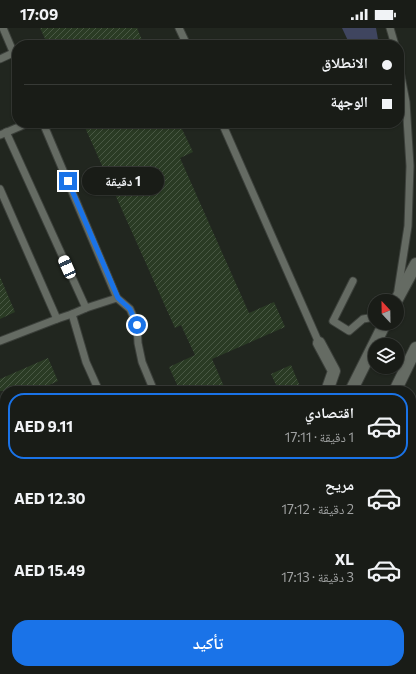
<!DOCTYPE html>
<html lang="ar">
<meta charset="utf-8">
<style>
:root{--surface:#191c17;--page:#222520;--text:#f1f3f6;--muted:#9fa1a1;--line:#373a36;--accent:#1a73e8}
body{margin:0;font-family:Commissioner,"Noto Naskh Arabic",sans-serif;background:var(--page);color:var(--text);direction:rtl;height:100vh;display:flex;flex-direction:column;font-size:15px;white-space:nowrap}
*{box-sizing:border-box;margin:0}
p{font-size:13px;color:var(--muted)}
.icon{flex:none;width:22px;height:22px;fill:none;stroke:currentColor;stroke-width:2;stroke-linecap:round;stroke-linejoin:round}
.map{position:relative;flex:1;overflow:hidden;direction:ltr}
.drawer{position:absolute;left:0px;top:358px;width:416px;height:288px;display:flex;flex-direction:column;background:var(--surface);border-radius:16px 16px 0 0;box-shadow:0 1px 3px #0004,0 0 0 1px var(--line);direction:rtl}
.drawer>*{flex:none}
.banner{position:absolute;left:12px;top:12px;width:392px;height:88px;border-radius:16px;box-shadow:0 1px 3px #0004,0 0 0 1px var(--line);direction:rtl;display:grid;align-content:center;height:88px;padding:0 12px;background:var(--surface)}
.needle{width:26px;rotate:338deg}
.fabs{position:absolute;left:368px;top:266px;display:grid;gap:8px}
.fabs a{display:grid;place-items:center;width:36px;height:36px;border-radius:50%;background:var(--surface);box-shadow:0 1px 3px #0004,0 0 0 1px var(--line);font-size:20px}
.end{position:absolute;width:18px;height:18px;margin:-9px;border:5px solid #1a73e8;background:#fff;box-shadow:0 0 0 2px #fff}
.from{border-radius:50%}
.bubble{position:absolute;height:28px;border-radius:14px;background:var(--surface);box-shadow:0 1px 3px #0004,0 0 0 1px var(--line);font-size:13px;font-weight:700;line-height:28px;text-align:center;direction:rtl}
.car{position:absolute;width:12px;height:24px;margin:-12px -6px;border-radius:5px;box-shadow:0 0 3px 1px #0007;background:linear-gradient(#fff 24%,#345 0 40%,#fff 0 76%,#345 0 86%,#fff 0)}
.banner b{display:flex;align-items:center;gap:14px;height:38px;font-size:15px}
.banner b+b{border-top:1px solid var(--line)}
.banner i{width:10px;height:10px;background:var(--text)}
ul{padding:7px 0 0;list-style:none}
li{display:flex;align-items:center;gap:12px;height:66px;margin:0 8px 6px;padding:0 4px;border:2px solid transparent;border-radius:16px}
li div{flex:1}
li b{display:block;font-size:15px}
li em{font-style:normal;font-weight:700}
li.on{border-color:var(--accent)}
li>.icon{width:36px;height:36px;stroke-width:1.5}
.cta{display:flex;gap:8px;margin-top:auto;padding:8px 12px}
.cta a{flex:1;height:46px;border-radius:16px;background:var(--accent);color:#fff;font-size:16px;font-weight:700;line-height:46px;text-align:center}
.status{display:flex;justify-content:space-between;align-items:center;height:28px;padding:0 20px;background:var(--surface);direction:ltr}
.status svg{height:11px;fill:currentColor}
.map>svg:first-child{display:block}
.grass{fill:#3f455f}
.building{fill:url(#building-hatch)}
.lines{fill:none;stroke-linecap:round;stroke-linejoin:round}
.lane-casing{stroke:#3c403b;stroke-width:9}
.secondary-casing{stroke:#3c403b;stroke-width:14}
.lane{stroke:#656b63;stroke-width:7}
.secondary{stroke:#656b63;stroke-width:12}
.route{stroke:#1a73e8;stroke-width:5}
</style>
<div class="status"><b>17:09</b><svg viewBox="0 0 49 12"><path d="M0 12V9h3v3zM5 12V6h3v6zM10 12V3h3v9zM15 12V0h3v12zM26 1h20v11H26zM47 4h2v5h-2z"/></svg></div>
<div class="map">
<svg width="416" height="646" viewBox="0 0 416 646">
<defs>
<pattern id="building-hatch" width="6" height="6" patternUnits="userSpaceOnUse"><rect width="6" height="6" fill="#2a3b24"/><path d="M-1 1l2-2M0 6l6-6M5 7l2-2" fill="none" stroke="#495844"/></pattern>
</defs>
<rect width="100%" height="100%" fill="#21261f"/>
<path class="grass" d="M 342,0 L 376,0 L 379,17 L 350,17 Z"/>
<g class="building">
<path d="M 40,0 L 137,0 L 144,17 L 48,17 Z"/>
<path d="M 83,95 L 179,95 L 193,124 L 180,130 L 249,285 L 274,274 L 285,299 L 212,331 L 226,363 L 180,363 L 169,339 L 195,327 L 181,297 L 175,300 Z"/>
<path d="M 0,249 L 15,284 L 0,291 Z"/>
<path d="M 48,330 L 58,353 L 36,363 L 0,363 L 0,351 Z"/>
<path d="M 291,337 L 299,356 L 296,363 L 279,363 L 271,346 Z"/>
</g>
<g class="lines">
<defs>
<g id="lane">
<path d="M 3,0 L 17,33"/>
<path d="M 179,0 L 187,17"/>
<path d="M 390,0 L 395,17"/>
<path d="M 0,31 L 13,25"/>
<path d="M 43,95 L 117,270"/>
<path d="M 222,95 L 319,315"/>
<path d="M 6,104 L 86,280"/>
<path d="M 0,107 L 28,95"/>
<path d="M 0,161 L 57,291"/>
<path d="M 353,253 L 333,293 L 349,303 L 363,291 L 375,289"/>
<path d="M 398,262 L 408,198 L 410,138 L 406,74 L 399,38"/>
<path d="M 0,313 L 57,291 L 72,286"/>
<path d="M 99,363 L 86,334 L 72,286 L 86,280 L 117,270 L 130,281 L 137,297 L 138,315 L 142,334 L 154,363"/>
</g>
<g id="secondary">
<path d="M 396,273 L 416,236"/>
<path d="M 319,315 L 334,343 L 327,363"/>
<path d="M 351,363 L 385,295"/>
<path d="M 395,363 L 416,320"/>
<path d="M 211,646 L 214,641"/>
<path d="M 257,646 L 259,641"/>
</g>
</defs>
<use href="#lane" class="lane-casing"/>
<use href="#secondary" class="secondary-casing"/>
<use href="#lane" class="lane"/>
<use href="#secondary" class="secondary"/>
</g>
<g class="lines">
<path class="route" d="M 68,153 L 118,270 L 130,281 L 137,297"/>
</g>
</svg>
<div class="fabs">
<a><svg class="needle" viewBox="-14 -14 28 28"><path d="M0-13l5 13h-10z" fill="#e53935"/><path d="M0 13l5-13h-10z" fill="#9fa1a1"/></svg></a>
<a><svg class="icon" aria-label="layers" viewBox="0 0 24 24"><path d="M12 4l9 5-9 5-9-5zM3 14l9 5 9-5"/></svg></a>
</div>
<i class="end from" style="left:137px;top:297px"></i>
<i class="end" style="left:68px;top:153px"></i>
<div class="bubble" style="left:82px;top:139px;width:82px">1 دقيقة</div>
<i class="car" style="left:67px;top:239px;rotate:336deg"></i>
<div class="banner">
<b><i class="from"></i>الانطلاق</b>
<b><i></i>الوجهة</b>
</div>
<section class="drawer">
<ul>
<li class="on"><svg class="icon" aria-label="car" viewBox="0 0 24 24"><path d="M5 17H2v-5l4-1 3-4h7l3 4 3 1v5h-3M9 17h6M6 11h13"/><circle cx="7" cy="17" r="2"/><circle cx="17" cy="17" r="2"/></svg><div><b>اقتصادي</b><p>1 دقيقة · 17:11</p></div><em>AED 9.11</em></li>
<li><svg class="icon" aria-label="car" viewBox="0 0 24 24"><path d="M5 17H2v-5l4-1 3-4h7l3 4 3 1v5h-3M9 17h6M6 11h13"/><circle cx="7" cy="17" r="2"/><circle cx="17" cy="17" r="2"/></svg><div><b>مريح</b><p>2 دقيقة · 17:12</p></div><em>AED 12.30</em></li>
<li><svg class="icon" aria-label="car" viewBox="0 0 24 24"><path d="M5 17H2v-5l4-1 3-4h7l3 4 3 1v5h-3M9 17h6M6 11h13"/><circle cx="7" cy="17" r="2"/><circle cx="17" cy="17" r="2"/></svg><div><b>XL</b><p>3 دقيقة · 17:13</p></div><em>AED 15.49</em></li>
</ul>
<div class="cta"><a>تأكيد</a></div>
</section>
</div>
